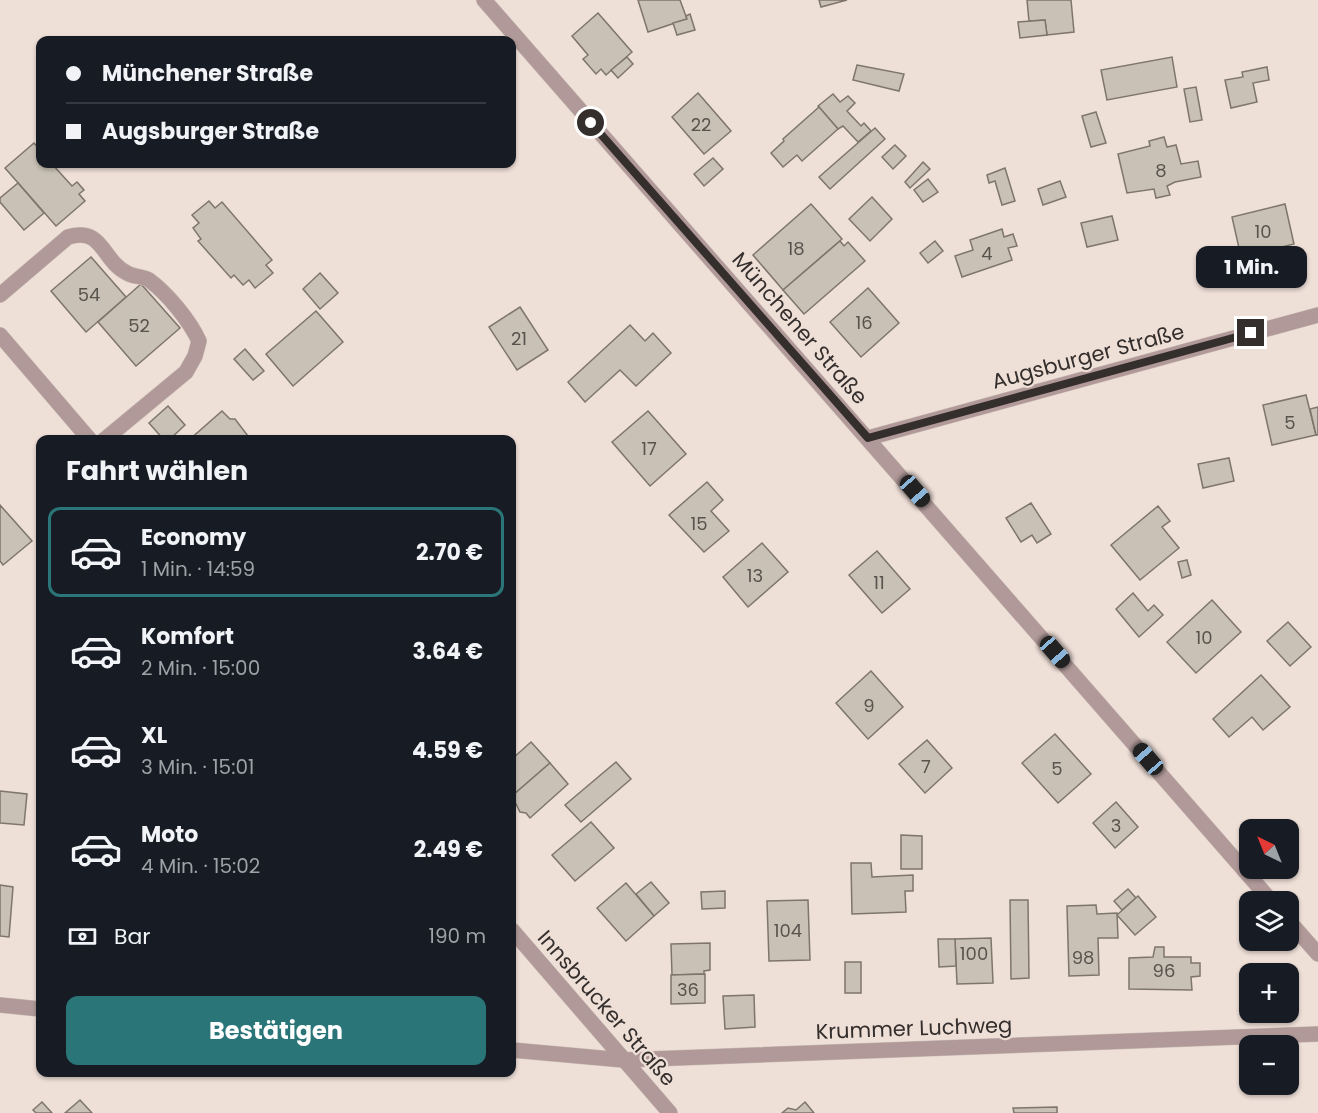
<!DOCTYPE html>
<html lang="de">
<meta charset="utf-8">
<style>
:root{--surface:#171b24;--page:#242831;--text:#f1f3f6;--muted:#9ea1a6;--line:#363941;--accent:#2a7578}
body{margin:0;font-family:Poppins,sans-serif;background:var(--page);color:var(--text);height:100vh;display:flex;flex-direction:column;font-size:22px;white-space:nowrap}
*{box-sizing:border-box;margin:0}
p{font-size:20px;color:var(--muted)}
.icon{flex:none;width:33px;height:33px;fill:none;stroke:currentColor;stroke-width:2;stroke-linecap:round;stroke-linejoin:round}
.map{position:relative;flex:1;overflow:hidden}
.drawer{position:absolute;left:36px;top:435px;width:480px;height:642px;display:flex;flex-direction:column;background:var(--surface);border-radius:12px;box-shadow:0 2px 4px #0004}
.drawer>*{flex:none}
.top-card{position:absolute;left:36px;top:36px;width:480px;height:132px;border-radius:12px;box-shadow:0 2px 4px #0004;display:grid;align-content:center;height:132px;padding:0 30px;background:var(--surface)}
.needle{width:39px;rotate:317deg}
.tools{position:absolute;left:1239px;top:819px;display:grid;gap:12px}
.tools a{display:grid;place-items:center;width:60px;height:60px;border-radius:12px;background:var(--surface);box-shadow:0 2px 4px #0004;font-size:30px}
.end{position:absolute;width:27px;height:27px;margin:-14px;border:8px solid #342e2c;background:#fff;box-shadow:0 0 0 3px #fff}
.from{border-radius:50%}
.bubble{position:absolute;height:42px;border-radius:12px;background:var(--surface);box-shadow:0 2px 4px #0004;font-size:20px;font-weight:700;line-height:42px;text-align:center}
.car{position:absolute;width:18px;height:36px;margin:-18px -9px;border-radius:8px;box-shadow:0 0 4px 2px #0007;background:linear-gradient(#222 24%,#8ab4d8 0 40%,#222 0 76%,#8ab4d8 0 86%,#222 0)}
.top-card b{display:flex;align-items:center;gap:21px;height:57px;font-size:22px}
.top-card b+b{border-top:2px solid var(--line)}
.top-card i{width:15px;height:15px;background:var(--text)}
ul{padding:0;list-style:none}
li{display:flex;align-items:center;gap:18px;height:90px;margin:0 12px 9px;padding:0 18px;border:3px solid transparent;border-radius:12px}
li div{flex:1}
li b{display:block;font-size:22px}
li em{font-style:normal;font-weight:700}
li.active{border-color:var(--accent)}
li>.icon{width:54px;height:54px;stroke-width:1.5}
h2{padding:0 30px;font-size:27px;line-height:72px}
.pay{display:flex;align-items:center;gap:15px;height:66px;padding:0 30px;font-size:22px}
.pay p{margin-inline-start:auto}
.action{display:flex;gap:12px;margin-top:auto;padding:12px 30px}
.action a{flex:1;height:69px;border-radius:12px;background:var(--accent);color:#fff;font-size:24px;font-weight:700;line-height:69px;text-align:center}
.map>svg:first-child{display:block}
.building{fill:#c9c1b5;stroke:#7e766b;stroke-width:1.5}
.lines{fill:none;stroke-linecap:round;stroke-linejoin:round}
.minor-casing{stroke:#c9bcb5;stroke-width:16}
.minor{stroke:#b19999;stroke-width:15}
.route{stroke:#342e2c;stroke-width:8}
.labels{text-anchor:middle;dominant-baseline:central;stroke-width:4.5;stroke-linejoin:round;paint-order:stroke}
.number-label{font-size:18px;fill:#59534e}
.street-label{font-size:21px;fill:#342e2c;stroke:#eedfd7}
</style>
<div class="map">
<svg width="1318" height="1113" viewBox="0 0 1318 1113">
<rect width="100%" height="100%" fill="#eedfd7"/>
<g class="building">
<path d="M 638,0 L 680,0 L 687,19 L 648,32 Z"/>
<path d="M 819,0 L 847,0 L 821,7 Z"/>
<path d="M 1027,0 L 1071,0 L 1074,32 L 1047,35 L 1045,20 L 1029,21 Z"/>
<path d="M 598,13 L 632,52 L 606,75 L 601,69 L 596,74 L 583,59 L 588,55 L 572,36 Z"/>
<path d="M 690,14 L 695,30 L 677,35 L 673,23 L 687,19 L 686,16 Z"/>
<path d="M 1045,20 L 1047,35 L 1020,38 L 1018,22 Z"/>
<path d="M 627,57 L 633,64 L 618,78 L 611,70 Z"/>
<path d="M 1172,57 L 1177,87 L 1107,100 L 1101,70 Z"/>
<path d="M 857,65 L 904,74 L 899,91 L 853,80 Z"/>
<path d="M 1267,67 L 1269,80 L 1253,83 L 1257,102 L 1231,108 L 1225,80 L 1243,77 L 1242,72 Z"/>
<path d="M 1196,87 L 1202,120 L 1190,122 L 1184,89 Z"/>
<path d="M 698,93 L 731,131 L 704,154 L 672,117 Z"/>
<path d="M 833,94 L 840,102 L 848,96 L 855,103 L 847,111 L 861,126 L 864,123 L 871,131 L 858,142 L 843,126 L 838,129 L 818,106 Z"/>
<path d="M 819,107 L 838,129 L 802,161 L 797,155 L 783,167 L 771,153 L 784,141 L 783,139 Z"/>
<path d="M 1096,112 L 1106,143 L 1091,147 L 1082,116 Z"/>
<path d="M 875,128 L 885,139 L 830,189 L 819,177 Z"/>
<path d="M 1164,137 L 1167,147 L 1176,145 L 1181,164 L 1198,161 L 1201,177 L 1175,182 L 1167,186 L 1170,195 L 1156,198 L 1154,189 L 1127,193 L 1118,154 L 1150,146 L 1149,141 Z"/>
<path d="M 34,143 L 40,150 L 40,164 L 52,164 L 72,186 L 77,182 L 84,190 L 79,194 L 85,201 L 56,226 L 5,168 Z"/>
<path d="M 895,145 L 906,156 L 893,169 L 882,157 Z"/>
<path d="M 713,158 L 723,169 L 704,186 L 694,174 Z"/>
<path d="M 923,162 L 930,169 L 910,188 L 905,182 Z"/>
<path d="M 1005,168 L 1015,201 L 1002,205 L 995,181 L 989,183 L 987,175 Z"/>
<path d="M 928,179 L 938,192 L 923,202 L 914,190 Z"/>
<path d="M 1060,181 L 1066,197 L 1043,205 L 1038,189 Z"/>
<path d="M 18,183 L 44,213 L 24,230 L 0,202 L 0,198 Z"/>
<path d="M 872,197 L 892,219 L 870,241 L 849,219 Z"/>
<path d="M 209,201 L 215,208 L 222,202 L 272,260 L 266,265 L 273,273 L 255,288 L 249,280 L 243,285 L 234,275 L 231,278 L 198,241 L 201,239 L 193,228 L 199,223 L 192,215 Z"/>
<path d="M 811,204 L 842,239 L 783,290 L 753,255 Z"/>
<path d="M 1285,204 L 1294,244 L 1241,257 L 1232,217 Z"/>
<path d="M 1112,216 L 1118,240 L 1087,247 L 1081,223 Z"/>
<path d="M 1002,229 L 1004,237 L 1013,234 L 1017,246 L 1008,248 L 1012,260 L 962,277 L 955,256 L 973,250 L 970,240 Z"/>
<path d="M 840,241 L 844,246 L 848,242 L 865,261 L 804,314 L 783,290 Z"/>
<path d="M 935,241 L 943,251 L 928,263 L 920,253 Z"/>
<path d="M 91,257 L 126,297 L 86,332 L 51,291 Z"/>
<path d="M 320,273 L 338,293 L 320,309 L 303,289 Z"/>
<path d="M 141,284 L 180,328 L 136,366 L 98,322 Z"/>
<path d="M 868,288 L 899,323 L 861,357 L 830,322 Z"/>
<path d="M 520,307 L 548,350 L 517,370 L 489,327 Z"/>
<path d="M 316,311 L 343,342 L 293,386 L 266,354 Z"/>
<path d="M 630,325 L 645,341 L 653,333 L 671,353 L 636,386 L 620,370 L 585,402 L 568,382 Z"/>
<path d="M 245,349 L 264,371 L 253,380 L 234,359 Z"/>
<path d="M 1306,395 L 1316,435 L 1272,445 L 1263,405 Z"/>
<path d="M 168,406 L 185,425 L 169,440 L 164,440 L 149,423 Z"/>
<path d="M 1318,407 L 1318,435 L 1316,435 L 1310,409 Z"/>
<path d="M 222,411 L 230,419 L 235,419 L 251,440 L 189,440 Z"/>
<path d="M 648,411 L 686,454 L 650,486 L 612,442 Z"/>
<path d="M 1229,458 L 1234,481 L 1203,488 L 1198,464 Z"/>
<path d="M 707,482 L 723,500 L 711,511 L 729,531 L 704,552 L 669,515 Z"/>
<path d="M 1031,503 L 1051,534 L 1037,543 L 1032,535 L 1021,542 L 1006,518 Z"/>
<path d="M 0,505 L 32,541 L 3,565 L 0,561 Z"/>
<path d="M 1158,506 L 1170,521 L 1162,527 L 1179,548 L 1140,580 L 1111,545 Z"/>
<path d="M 762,543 L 788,572 L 748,607 L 723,577 Z"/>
<path d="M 877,551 L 910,589 L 882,613 L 849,575 Z"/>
<path d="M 1187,560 L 1191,575 L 1182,578 L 1178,562 Z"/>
<path d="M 1133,593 L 1148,611 L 1154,605 L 1163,615 L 1139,637 L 1116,609 Z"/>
<path d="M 1212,600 L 1241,632 L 1196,673 L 1167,642 Z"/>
<path d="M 1288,622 L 1311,647 L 1290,666 L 1267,641 Z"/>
<path d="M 871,671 L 903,707 L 868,739 L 836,703 Z"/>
<path d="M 1261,675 L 1290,707 L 1263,730 L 1252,717 L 1229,737 L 1213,719 Z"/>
<path d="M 1055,734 L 1091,774 L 1058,803 L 1022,763 Z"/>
<path d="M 927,740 L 952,768 L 925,793 L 899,764 Z"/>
<path d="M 531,742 L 550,763 L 512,796 L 512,759 Z"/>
<path d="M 616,762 L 631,779 L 581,822 L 565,805 Z"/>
<path d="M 550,763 L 568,784 L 530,818 L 526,813 L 520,812 L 512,796 Z"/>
<path d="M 0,791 L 27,794 L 24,825 L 0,823 Z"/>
<path d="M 1116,802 L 1138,827 L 1115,848 L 1093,823 Z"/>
<path d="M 591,822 L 614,848 L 575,881 L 552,855 Z"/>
<path d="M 901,835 L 922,836 L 922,869 L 901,869 Z"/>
<path d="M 851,863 L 871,863 L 872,877 L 913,875 L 913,891 L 905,891 L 906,912 L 852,914 Z"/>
<path d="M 651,882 L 669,903 L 654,916 L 636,894 Z"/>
<path d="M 626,883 L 654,916 L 626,941 L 597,908 Z"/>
<path d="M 0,885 L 13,887 L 9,937 L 0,936 Z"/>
<path d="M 1128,889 L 1136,898 L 1122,910 L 1114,901 Z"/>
<path d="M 725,891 L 725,908 L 702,909 L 701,892 Z"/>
<path d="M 1138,896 L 1156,917 L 1135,935 L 1117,915 Z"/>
<path d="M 808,900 L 810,960 L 769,961 L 767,901 Z"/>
<path d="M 1010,900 L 1028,900 L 1029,978 L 1011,979 Z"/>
<path d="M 1096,905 L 1097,914 L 1117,913 L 1118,938 L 1098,938 L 1099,975 L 1069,976 L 1067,906 Z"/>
<path d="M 991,938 L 993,983 L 957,984 L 955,939 Z"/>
<path d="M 938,939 L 955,939 L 956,966 L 939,967 Z"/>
<path d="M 710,943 L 710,970 L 704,971 L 704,974 L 672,975 L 671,944 Z"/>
<path d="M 1155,947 L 1164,947 L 1164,957 L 1191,957 L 1191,963 L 1200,963 L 1200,976 L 1191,977 L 1192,990 L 1129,989 L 1129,958 L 1153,957 Z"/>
<rect x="845" y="962" width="16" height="31"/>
<path d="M 705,974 L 705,1003 L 671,1004 L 671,975 Z"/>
<path d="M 754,995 L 755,1027 L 725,1029 L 723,996 Z"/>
<path d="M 80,1100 L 92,1113 L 65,1113 Z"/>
<path d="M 42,1102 L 52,1113 L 36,1113 L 33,1110 Z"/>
<path d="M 805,1102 L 814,1113 L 782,1113 L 788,1108 L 796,1110 Z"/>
<path d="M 1057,1107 L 1057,1113 L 1014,1113 L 1013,1108 Z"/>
</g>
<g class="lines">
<defs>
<g id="minor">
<path d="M 484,0 L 1272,902"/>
<path d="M 0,295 L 68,237 C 103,226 102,261 127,273 C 133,277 143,276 149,280 C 167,293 190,321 199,341 L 195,356 L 186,372 L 104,440"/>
<path d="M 0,335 L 90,440"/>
<path d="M 868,438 L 1318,315"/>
<path d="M 1288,920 L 1318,954"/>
<path d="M 512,930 L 670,1113"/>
<path d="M 0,1005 L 40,1009"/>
<path d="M 512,1050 L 623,1060 L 1318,1034"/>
</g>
</defs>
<use href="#minor" class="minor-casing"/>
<use href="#minor" class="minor"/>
</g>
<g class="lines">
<path class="route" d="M 591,123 L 868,438 L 1251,333"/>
</g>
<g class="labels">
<g class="number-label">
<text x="701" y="124">22</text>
<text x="1161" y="170">8</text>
<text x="1263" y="231">10</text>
<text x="796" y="248">18</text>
<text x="987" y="253">4</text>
<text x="89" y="294">54</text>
<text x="864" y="322">16</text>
<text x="139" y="325">52</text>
<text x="519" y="338">21</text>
<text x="1290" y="422">5</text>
<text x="649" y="448">17</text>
<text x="699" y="523">15</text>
<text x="755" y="575">13</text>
<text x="879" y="582">11</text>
<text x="1204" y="637">10</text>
<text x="869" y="705">9</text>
<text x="926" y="766">7</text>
<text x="1057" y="768">5</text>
<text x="1116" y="825">3</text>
<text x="788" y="930">104</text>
<text x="974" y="953">100</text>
<text x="1083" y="957">98</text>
<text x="1164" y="970">96</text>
<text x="688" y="989">36</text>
</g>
<g class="street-label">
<text transform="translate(800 328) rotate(49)">Münchener Straße</text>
<text transform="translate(1088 356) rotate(-15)">Augsburger Straße</text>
<text transform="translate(607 1008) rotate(49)">Innsbrucker Straße</text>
<text transform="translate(914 1028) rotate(-2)">Krummer Luchweg</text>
</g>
</g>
</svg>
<div class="tools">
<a><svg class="needle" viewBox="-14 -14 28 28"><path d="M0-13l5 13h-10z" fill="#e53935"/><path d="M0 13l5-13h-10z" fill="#9ea1a6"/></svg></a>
<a><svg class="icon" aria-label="layers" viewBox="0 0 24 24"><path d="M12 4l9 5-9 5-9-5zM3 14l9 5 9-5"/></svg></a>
<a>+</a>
<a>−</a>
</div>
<i class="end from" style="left:591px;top:123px"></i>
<i class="end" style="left:1251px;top:333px"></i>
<div class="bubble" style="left:1196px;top:246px;width:111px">1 Min.</div>
<i class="car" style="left:915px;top:491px;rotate:139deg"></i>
<i class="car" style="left:1055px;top:652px;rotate:139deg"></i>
<i class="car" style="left:1148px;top:759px;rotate:319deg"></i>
<div class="top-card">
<b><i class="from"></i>Münchener Straße</b>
<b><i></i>Augsburger Straße</b>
</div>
<section class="drawer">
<h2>Fahrt wählen</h2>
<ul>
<li class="active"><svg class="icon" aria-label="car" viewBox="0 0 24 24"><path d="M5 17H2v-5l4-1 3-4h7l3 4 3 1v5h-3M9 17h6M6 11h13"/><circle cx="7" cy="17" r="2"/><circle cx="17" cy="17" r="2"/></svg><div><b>Economy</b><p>1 Min. · 14:59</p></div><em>2.70 €</em></li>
<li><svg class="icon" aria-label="car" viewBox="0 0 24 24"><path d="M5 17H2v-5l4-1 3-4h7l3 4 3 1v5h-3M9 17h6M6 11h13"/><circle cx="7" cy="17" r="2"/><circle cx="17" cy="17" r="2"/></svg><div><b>Komfort</b><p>2 Min. · 15:00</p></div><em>3.64 €</em></li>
<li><svg class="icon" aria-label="car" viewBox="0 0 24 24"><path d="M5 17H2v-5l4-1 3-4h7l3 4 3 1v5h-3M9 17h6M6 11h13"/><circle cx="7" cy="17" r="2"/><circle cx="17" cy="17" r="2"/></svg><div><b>XL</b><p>3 Min. · 15:01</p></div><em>4.59 €</em></li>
<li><svg class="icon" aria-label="car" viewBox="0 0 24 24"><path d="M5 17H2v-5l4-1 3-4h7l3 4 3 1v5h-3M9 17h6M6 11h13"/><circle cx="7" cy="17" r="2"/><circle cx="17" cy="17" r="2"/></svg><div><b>Moto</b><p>4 Min. · 15:02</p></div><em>2.49 €</em></li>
</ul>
<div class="pay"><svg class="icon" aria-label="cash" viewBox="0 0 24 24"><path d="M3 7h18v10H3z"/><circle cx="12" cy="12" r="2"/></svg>Bar<p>190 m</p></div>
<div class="action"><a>Bestätigen</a></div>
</section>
</div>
